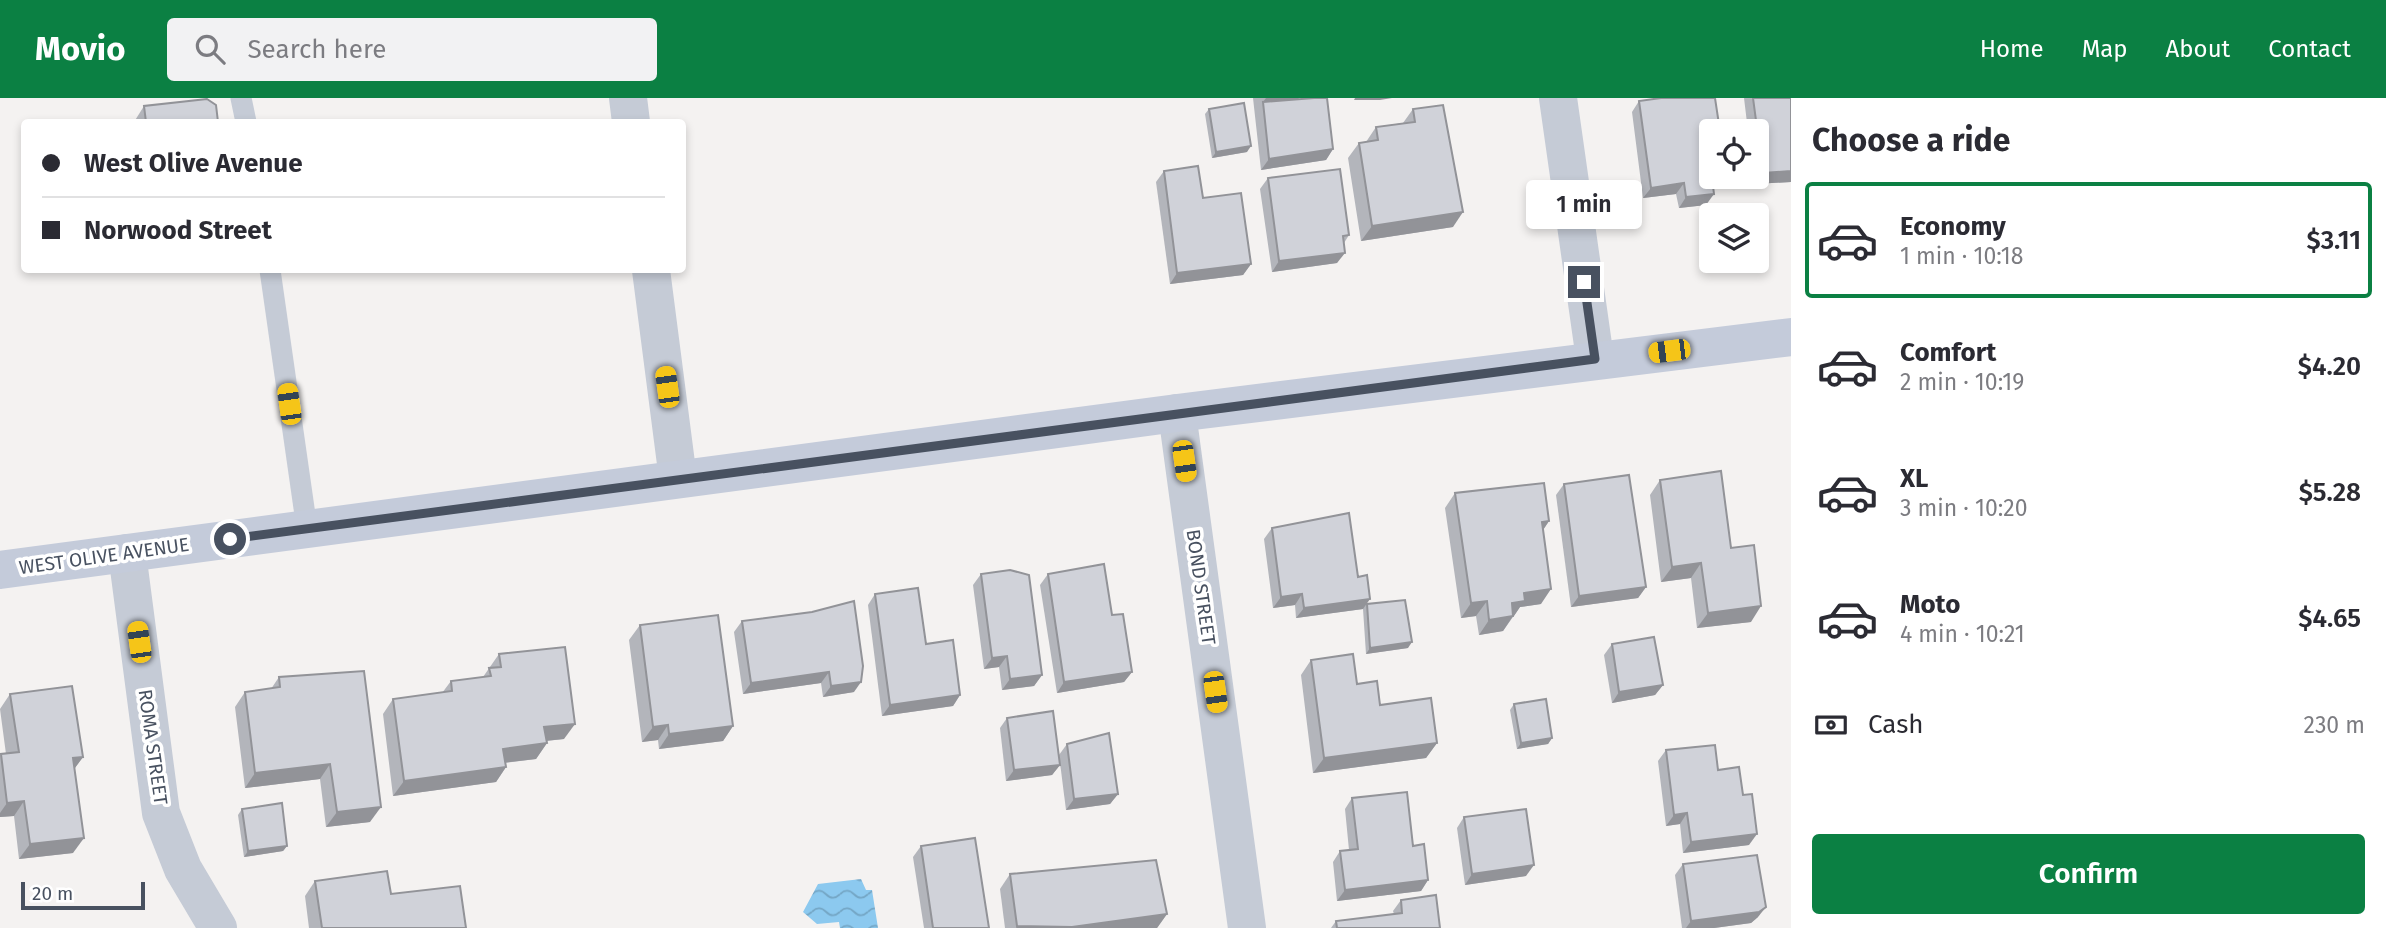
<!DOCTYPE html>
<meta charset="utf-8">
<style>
:root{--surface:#fff;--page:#f2f2f3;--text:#2b2b33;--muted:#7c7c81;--line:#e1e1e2;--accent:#0b8043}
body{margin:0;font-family:"Fira Sans",sans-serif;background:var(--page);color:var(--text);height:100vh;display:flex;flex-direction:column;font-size:26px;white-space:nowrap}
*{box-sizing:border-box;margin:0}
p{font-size:23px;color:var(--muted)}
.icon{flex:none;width:38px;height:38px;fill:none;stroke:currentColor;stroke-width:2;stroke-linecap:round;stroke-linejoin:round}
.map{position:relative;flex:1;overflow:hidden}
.sheet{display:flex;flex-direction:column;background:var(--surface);width:595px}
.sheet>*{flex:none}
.guide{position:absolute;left:21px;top:21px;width:665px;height:154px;border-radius:7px;box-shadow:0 4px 10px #0003;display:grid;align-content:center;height:154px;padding:0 21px;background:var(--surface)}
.buttons{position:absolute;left:1699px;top:21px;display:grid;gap:14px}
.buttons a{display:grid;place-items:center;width:70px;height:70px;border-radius:7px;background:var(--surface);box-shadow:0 4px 10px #0003;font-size:35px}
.scale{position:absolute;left:21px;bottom:18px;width:124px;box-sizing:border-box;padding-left:7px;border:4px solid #485160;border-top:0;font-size:19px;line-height:24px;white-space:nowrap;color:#485160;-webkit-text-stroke:5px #fff;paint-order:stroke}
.end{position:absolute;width:32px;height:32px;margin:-16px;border:9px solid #485160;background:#fff;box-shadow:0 0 0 4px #fff}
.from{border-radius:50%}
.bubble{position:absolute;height:49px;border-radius:7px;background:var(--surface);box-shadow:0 4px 10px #0003;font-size:23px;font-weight:600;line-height:49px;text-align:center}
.car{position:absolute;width:21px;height:42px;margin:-21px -10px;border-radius:9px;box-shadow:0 0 5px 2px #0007;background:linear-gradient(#f5c518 24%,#345 0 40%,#f5c518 0 76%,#345 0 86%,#f5c518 0)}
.guide b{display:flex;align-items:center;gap:24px;height:66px;font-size:26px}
.guide b+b{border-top:2px solid var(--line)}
.guide i{width:18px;height:18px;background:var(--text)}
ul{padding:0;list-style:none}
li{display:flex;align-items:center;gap:21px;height:116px;margin:0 14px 10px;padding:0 7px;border:4px solid transparent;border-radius:7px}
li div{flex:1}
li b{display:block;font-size:26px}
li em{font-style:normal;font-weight:600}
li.selected{border-color:var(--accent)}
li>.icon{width:63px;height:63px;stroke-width:1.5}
h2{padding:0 21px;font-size:32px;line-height:84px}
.pay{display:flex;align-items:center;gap:18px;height:77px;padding:0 21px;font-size:26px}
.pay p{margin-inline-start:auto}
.primary-button{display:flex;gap:14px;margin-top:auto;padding:14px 21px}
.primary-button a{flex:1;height:80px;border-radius:7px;background:var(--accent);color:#fff;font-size:28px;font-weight:600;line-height:80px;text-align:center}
header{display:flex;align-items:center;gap:42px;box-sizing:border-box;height:98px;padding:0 35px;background:var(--accent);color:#fff}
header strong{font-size:33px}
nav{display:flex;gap:38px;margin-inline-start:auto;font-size:24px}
.search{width:490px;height:63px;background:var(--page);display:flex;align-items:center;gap:18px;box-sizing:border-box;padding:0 24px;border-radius:7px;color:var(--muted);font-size:26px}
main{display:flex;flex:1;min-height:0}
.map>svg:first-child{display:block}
.water{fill:url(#water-waves)}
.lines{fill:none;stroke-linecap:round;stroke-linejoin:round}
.lane{stroke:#c5cbd6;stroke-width:21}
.street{stroke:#c5cbd6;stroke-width:38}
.secondary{stroke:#c4cbda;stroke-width:38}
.wall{fill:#b3b5bb}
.shaded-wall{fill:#929398}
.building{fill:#d0d2d9;stroke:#929398;stroke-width:2}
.route{stroke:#485160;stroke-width:9}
.labels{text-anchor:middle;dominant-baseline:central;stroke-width:7;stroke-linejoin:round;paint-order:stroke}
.street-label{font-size:19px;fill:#485160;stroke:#fff}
</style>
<header>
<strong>Movio</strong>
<div class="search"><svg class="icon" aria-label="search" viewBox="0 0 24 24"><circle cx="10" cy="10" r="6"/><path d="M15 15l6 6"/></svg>Search here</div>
<nav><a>Home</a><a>Map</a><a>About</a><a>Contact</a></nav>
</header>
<main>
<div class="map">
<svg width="1791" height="830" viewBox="0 0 1791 830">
<defs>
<pattern id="water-waves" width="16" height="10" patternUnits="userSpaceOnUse" patternTransform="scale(1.75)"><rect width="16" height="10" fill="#8cc9ef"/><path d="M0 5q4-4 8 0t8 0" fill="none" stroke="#74a6c5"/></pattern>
</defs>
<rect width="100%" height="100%" fill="#f4f2f1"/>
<path class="water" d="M 861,781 L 866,792 L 872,792 L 878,830 L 840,830 L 839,824 L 817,826 L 803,814 L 818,786 Z"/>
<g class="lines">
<g class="lane">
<path d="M 241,0 L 246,24"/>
<path d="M 270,172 L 307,431"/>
</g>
<g class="street">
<path d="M 628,0 L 631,24"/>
<path d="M 1558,0 L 1595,261"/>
<path d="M 651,172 L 678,381"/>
<path d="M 1177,315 L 1247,830"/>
<path d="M 127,455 L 161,715 L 183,771 L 218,830"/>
</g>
<path class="secondary" d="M 0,472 L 1177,315 L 1791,239"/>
</g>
<g class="wall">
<path d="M 1253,0 L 1299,0 L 1298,1 L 1333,51 L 1326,62 L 1261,72 Z"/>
<path d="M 1744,0 L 1791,0 L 1791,84 L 1755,86 L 1754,79 L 1757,79 L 1757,33 L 1748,33 Z"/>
<path d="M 1639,3 L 1712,79 L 1725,79 L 1718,89 L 1713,89 L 1706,107 L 1679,110 L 1676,96 L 1643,100 L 1632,14 Z"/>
<path d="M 144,8 L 218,24 L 134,24 Z"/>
<path d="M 1209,11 L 1247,54 L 1212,60 L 1205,16 Z"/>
<path d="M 1413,11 L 1453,129 L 1361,143 L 1348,60 L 1359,45 L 1366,44 L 1376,29 L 1403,25 Z"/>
<path d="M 1164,73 L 1203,100 L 1251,166 L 1243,177 L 1170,186 L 1156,84 Z"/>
<path d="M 1268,80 L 1349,137 L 1344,145 L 1337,165 L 1272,174 L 1260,91 Z"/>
<path d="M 1660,382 L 1731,450 L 1751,524 L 1697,530 L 1691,480 L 1661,484 L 1650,397 Z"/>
<path d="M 1564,386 L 1646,489 L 1638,500 L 1571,509 L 1556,397 Z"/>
<path d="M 1455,395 L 1549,423 L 1543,432 L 1541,506 L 1520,509 L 1503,533 L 1479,537 L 1476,518 L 1461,520 L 1445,410 Z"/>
<path d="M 1272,430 L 1358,479 L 1367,506 L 1408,550 L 1366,556 L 1363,511 L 1296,520 L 1295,507 L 1273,510 L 1264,441 Z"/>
<path d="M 981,476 L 1042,577 L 1034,588 L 1002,592 L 999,569 L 984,571 L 973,487 Z"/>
<path d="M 1048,476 L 1112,517 L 1132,574 L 1124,584 L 1057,595 L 1040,487 Z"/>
<path d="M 875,496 L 926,546 L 960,597 L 953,608 L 882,618 L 868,507 Z"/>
<path d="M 812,514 L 854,594 L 823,599 L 821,585 L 743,596 L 734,534 L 742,523 Z"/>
<path d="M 640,527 L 733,628 L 723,643 L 659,651 L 658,642 L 642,644 L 629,542 Z"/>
<path d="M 1612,546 L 1663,587 L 1655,597 L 1612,605 L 1604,557 Z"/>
<path d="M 499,556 L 564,641 L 546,643 L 547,645 L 536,661 L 505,665 L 506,669 L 496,684 L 393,698 L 383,616 L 393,601 L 442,595 L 451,583 L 483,579 Z"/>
<path d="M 1311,562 L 1357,586 L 1380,607 L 1437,645 L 1426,660 L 1313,675 L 1301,577 Z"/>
<path d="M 279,579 L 370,724 L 326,729 L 320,681 L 245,690 L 235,609 L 245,594 L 271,591 Z"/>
<path d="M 10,596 L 83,659 L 74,671 L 73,755 L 19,761 L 14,718 L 0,719 L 0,658 L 1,656 L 6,656 L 0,611 Z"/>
<path d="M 1514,606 L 1552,640 L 1548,646 L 1517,651 L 1510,612 Z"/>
<path d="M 1007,620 L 1060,667 L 1052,677 L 1006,683 L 1000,630 Z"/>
<path d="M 1067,646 L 1118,696 L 1110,706 L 1066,712 L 1059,657 Z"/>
<path d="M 1666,652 L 1718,672 L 1749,747 L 1683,755 L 1680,726 L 1666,728 L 1658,663 Z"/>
<path d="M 1352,700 L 1413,748 L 1428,782 L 1421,793 L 1337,803 L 1333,764 L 1340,753 L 1349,752 L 1345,711 Z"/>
<path d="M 242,711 L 287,748 L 283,753 L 244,759 L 238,717 Z"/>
<path d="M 1464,719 L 1526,778 L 1465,787 L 1457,730 Z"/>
<path d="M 921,748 L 989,830 L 924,830 L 913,759 Z"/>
<path d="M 1683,766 L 1758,819 L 1751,825 L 1714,830 L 1682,830 L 1675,777 Z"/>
<path d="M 1010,776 L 1167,816 L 1157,830 L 1005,830 L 1000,791 Z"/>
<path d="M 315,783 L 391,796 L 466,830 L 309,830 L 305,798 Z"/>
<path d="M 1401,802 L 1440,830 L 1331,830 L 1336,823 L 1394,816 L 1393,813 Z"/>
</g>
<g class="shaded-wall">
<path d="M 1266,0 L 1299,0 L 1292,9 L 1263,4 Z"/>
<path d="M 1355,0 L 1392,0 L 1380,2 L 1354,2 Z"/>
<path d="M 1251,48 L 1247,54 L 1212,60 L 1216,54 Z"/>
<path d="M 1333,51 L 1326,62 L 1261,72 L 1269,61 Z"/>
<path d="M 1791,73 L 1791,84 L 1755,86 L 1763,75 Z"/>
<path d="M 1725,79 L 1718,89 L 1705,91 L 1712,80 Z"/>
<path d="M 1684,85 L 1676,96 L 1643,100 L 1651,90 Z"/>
<path d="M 1714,96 L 1706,107 L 1679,110 L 1686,99 Z"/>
<path d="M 1463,114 L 1453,129 L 1361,143 L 1372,128 Z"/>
<path d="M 1345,155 L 1337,165 L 1272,174 L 1279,163 Z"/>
<path d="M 1251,166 L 1243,177 L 1170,186 L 1177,175 Z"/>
<path d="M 1549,423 L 1539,438 L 1542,424 Z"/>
<path d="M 1701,465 L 1691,480 L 1661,484 L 1672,469 Z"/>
<path d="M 1646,489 L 1638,500 L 1571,509 L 1579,498 Z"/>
<path d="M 1551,491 L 1541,506 L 1520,509 L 1514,518 L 1504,519 L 1513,518 L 1503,533 L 1479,537 L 1489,522 L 1524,495 Z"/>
<path d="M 1302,496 L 1295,507 L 1273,510 L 1281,499 Z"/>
<path d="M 1370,501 L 1363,511 L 1296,520 L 1304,510 Z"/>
<path d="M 1487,503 L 1476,518 L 1461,520 L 1471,505 Z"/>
<path d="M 1761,508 L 1751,524 L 1697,530 L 1708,515 Z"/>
<path d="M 1412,544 L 1408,550 L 1366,556 L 1370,550 Z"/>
<path d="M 1007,558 L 999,569 L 984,571 L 992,560 Z"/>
<path d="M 829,574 L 821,585 L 743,596 L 751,585 Z"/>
<path d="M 1132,574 L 1124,584 L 1057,595 L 1064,584 Z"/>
<path d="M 1042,577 L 1034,588 L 1002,592 L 1010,581 Z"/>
<path d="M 861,584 L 854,594 L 823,599 L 831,588 Z"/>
<path d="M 1663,587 L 1655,597 L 1612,605 L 1619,594 Z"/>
<path d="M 960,597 L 953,608 L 882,618 L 890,607 Z"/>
<path d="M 575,626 L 564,641 L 534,644 L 544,629 Z"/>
<path d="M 668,627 L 658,642 L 642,644 L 653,629 Z"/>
<path d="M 733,628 L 723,643 L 659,651 L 669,636 Z"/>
<path d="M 1552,640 L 1548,646 L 1517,651 L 1521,645 Z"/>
<path d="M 547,645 L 536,661 L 493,666 L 503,651 Z"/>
<path d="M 1437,645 L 1426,660 L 1313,675 L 1324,660 Z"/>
<path d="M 83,659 L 72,674 L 73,660 Z"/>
<path d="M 330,666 L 320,681 L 245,690 L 255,675 Z"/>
<path d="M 1060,667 L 1052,677 L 1006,683 L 1014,672 Z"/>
<path d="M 506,669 L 496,684 L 393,698 L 404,683 Z"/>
<path d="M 1118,696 L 1110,706 L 1066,712 L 1074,701 Z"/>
<path d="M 24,703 L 14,718 L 0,719 L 0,715 L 7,705 Z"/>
<path d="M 381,709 L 370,724 L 326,729 L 337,714 Z"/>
<path d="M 1687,715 L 1680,726 L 1666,728 L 1674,717 Z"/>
<path d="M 1757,736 L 1749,747 L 1683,755 L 1691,744 Z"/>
<path d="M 84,740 L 73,755 L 19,761 L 30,746 Z"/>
<path d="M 287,748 L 283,753 L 244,759 L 248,753 Z"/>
<path d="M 1534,767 L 1526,778 L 1465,787 L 1472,776 Z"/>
<path d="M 1428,782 L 1421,793 L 1337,803 L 1345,792 Z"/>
<path d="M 1766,809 L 1758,819 L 1751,825 L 1714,830 L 1686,830 L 1691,823 Z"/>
<path d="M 1167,816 L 1157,830 L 1016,830 L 1017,828 Z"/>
</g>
<g class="building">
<path d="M 1314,0 L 1327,0 L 1333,51 L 1269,61 L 1263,4 Z"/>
<path d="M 1661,0 L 1715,0 L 1720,33 L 1712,33 L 1712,79 L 1720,79 L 1712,80 L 1714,96 L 1686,99 L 1684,85 L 1651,90 L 1639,3 Z"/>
<path d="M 1753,0 L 1791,0 L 1791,73 L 1763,75 Z"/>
<path d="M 207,1 L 216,7 L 218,24 L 146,24 L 144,8 Z"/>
<path d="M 1244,5 L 1251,48 L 1216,54 L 1209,11 Z"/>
<path d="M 1443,7 L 1463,114 L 1372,128 L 1359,45 L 1378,42 L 1376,29 L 1415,24 L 1413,11 Z"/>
<path d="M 1198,68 L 1203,100 L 1241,95 L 1251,166 L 1177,175 L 1164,73 Z"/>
<path d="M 1340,71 L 1349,137 L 1343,138 L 1345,155 L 1279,163 L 1268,80 Z"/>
<path d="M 1721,373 L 1731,450 L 1754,447 L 1761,508 L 1708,515 L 1701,465 L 1672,469 L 1660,382 Z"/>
<path d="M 1629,377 L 1646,489 L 1579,498 L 1564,386 Z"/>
<path d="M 1544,385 L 1549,423 L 1542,424 L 1551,491 L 1524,495 L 1525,503 L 1512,505 L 1513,518 L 1489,522 L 1487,503 L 1471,505 L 1455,395 Z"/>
<path d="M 1349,415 L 1358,479 L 1367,477 L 1370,501 L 1304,510 L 1302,496 L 1281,499 L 1272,430 Z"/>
<path d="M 1104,466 L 1112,517 L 1123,516 L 1132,574 L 1064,584 L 1048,476 Z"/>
<path d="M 1010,472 L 1029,477 L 1042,577 L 1010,581 L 1007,558 L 992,560 L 981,476 Z"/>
<path d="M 918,490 L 926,546 L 953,542 L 960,597 L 890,607 L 875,496 Z"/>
<path d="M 1405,502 L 1412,544 L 1370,550 L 1367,506 Z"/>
<path d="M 854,503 L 863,568 L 861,584 L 831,588 L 829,574 L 751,585 L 742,523 L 812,514 Z"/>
<path d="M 718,517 L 733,628 L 669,636 L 668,627 L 653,629 L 640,527 Z"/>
<path d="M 1654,539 L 1663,587 L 1619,594 L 1612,546 Z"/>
<path d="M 565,549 L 575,626 L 544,629 L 547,645 L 503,651 L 506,669 L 404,683 L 393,601 L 452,593 L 451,583 L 491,578 L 489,570 L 501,569 L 499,556 Z"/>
<path d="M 1353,556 L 1357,586 L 1377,583 L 1380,607 L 1431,600 L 1437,645 L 1324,660 L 1311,562 Z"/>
<path d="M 364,573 L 381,709 L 337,714 L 330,666 L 255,675 L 245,594 L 280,589 L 279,579 Z"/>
<path d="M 72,588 L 83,659 L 73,660 L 84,740 L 30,746 L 24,703 L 7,705 L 1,656 L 19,654 L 10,596 Z"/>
<path d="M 1546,601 L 1552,640 L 1521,645 L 1514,606 Z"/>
<path d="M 1053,613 L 1060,667 L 1014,672 L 1007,620 Z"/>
<path d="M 1109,635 L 1118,696 L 1074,701 L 1067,646 Z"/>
<path d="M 1715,647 L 1718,672 L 1739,669 L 1743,697 L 1752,696 L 1757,736 L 1691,744 L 1687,715 L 1674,717 L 1666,652 Z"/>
<path d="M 1407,694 L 1413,748 L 1424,746 L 1428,782 L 1345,792 L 1340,753 L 1358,751 L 1352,700 Z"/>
<path d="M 282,705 L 287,748 L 248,753 L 242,711 Z"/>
<path d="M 1526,711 L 1534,767 L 1472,776 L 1464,719 Z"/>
<path d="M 975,740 L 989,830 L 933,830 L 921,748 Z"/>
<path d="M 1757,757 L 1766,809 L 1759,814 L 1691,823 L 1683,766 Z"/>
<path d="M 1156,762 L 1167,816 L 1072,829 L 1017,828 L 1010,776 Z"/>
<path d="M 387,773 L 391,796 L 460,788 L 466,830 L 322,830 L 315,783 Z"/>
<path d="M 1436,797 L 1440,830 L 1337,830 L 1336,823 L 1402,815 L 1401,802 Z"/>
</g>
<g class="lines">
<path class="route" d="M 230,441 L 1595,261 L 1584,184"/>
</g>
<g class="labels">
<g class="street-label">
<text transform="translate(104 458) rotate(-8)">WEST OLIVE AVENUE</text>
<text transform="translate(1201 489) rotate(82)">BOND STREET</text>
<text transform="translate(153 649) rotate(82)">ROMA STREET</text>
</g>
</g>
</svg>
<div class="buttons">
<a><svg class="icon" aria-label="locate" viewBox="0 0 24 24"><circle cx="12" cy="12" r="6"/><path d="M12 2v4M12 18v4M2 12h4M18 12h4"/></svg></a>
<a><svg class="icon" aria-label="layers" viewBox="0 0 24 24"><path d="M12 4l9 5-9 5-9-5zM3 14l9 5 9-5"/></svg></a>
</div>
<div class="scale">20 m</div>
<i class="end from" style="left:230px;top:441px"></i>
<i class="end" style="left:1584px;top:184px"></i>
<div class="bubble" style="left:1526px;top:82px;width:116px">1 min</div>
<i class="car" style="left:1669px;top:253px;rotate:263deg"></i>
<i class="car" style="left:667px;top:289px;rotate:352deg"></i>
<i class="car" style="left:289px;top:306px;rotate:352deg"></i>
<i class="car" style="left:1184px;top:363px;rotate:172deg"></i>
<i class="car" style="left:139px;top:544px;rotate:352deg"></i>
<i class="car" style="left:1215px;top:594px;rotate:172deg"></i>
<div class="guide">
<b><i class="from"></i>West Olive Avenue</b>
<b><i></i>Norwood Street</b>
</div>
</div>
<section class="sheet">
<h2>Choose a ride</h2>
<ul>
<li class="selected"><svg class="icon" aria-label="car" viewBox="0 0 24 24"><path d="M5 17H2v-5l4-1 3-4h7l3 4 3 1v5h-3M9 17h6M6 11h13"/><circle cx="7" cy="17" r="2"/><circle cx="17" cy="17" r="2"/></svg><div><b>Economy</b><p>1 min · 10:18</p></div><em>$3.11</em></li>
<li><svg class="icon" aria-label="car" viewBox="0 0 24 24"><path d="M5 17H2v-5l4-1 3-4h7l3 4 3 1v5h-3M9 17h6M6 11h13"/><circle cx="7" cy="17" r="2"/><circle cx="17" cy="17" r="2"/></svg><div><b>Comfort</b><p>2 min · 10:19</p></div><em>$4.20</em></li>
<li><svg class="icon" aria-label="car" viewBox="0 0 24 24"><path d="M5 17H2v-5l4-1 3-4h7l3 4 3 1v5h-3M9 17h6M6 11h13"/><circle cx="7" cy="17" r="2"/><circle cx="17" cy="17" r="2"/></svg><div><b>XL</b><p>3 min · 10:20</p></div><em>$5.28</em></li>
<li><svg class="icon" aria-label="car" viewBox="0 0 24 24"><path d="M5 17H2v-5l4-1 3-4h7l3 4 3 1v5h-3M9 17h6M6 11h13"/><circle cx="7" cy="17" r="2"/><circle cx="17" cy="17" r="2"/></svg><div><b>Moto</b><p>4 min · 10:21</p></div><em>$4.65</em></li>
</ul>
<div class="pay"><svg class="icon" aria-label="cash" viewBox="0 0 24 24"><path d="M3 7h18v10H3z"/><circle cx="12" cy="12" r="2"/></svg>Cash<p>230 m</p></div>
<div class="primary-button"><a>Confirm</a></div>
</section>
</main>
